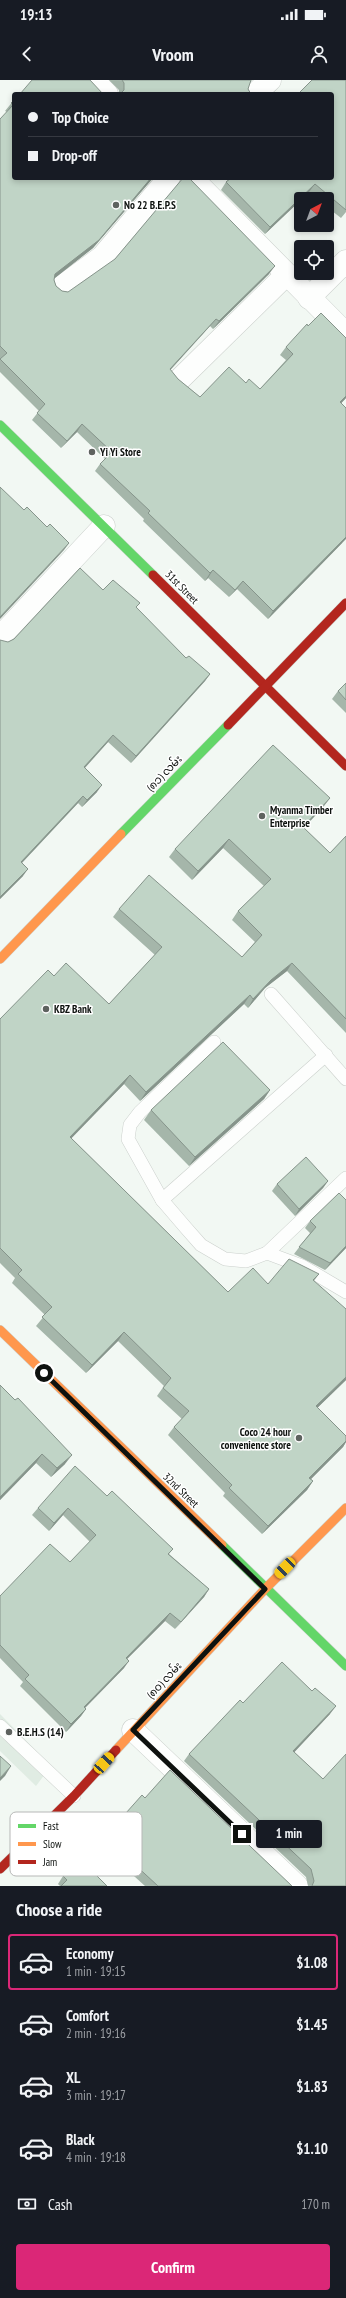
<!DOCTYPE html>
<meta charset="utf-8">
<style>
:root{--surface:#171b24;--page:#242831;--text:#f1f3f6;--muted:#9ea1a6;--line:#363941;--accent:#db2777}
body{margin:0;font-family:"PT Sans Narrow","Noto Sans Myanmar",sans-serif;background:var(--page);color:var(--text);height:100vh;display:flex;flex-direction:column;font-size:15px;white-space:nowrap}
*{box-sizing:border-box;margin:0}
p{font-size:13px;color:var(--muted)}
.icon{flex:none;width:22px;height:22px;fill:none;stroke:currentColor;stroke-width:2;stroke-linecap:round;stroke-linejoin:round}
.map{position:relative;height:1806px;overflow:hidden}
.side{display:flex;flex-direction:column;background:var(--surface);flex:1}
.side>*{flex:none}
.guide{position:absolute;left:12px;top:12px;width:322px;height:88px;border-radius:4px;box-shadow:0 2px 6px #0003;display:grid;align-content:center;height:88px;padding:0 16px;background:var(--surface)}
.needle{width:26px;rotate:41deg}
.tools{position:absolute;left:294px;top:112px;display:grid;gap:8px}
.tools a{display:grid;place-items:center;width:40px;height:40px;border-radius:4px;background:var(--surface);box-shadow:0 2px 6px #0003;font-size:20px}
.end{position:absolute;width:18px;height:18px;margin:-9px;border:5px solid #0e120f;background:#fff;box-shadow:0 0 0 2px #fff}
.from{border-radius:50%}
.bubble{position:absolute;height:28px;border-radius:4px;background:var(--surface);box-shadow:0 2px 6px #0003;font-size:13px;font-weight:600;line-height:28px;text-align:center}
.car{position:absolute;width:12px;height:24px;margin:-12px -6px;border-radius:5px;box-shadow:0 0 3px 1px #0007;background:linear-gradient(#f5c518 24%,#345 0 40%,#f5c518 0 76%,#345 0 86%,#f5c518 0)}
.guide b{display:flex;align-items:center;gap:14px;height:38px;font-size:15px}
.guide b+b{border-top:1px solid var(--line)}
.guide i{width:10px;height:10px;background:var(--text)}
ul{padding:0;list-style:none}
li{display:flex;align-items:center;gap:12px;height:56px;margin:0 8px 6px;padding:0 8px;border:2px solid transparent;border-radius:4px}
li div{flex:1}
li b{display:block;font-size:15px}
li em{font-style:normal;font-weight:600}
li.active{border-color:var(--accent)}
li>.icon{width:36px;height:36px;stroke-width:1.5}
h2{padding:0 16px;font-size:18px;line-height:48px}
.pay{display:flex;align-items:center;gap:10px;height:44px;padding:0 16px;font-size:15px}
.pay p{margin-inline-start:auto}
.button{display:flex;gap:8px;margin-top:auto;padding:8px 16px}
.button a{flex:1;height:46px;border-radius:4px;background:var(--accent);color:#fff;font-size:16px;font-weight:600;line-height:46px;text-align:center}
.status{display:flex;justify-content:space-between;align-items:center;height:28px;padding:0 20px;background:var(--surface);direction:ltr}
.status svg{height:11px;fill:currentColor}
header{display:flex;justify-content:space-between;align-items:center;height:52px;padding:0 16px;background:var(--surface);font-size:18px;font-weight:600}
.map>svg:first-child{display:block}
.built{fill:#e0ece3}
.lines{fill:none;stroke-linecap:round;stroke-linejoin:round}
.lane-casing{stroke:#cbd0cc;stroke-width:14}
.street-casing{stroke:#cbd0cc;stroke-width:23}
.fast-casing{stroke:#cbd0cc;stroke-width:10}
.slow-casing{stroke:#cbd0cc;stroke-width:10}
.jam-casing{stroke:#cbd0cc;stroke-width:10}
.lane{stroke:#fdfefd;stroke-width:13}
.street{stroke:#fdfefd;stroke-width:22}
.fast{stroke:#63d668;stroke-width:9}
.slow{stroke:#ff974d;stroke-width:9}
.jam{stroke:#b3261e;stroke-width:9}
.wall{fill:#a5b6aa}
.shaded-wall{fill:#86948b}
.building{fill:#c0d4c6;stroke:#86948b}
.route{stroke:#0e120f;stroke-width:5}
.poi-dot{fill:#5e625f;stroke:#fff;stroke-width:1.5}
.labels{text-anchor:middle;dominant-baseline:central;stroke-width:3;stroke-linejoin:round;paint-order:stroke}
.poi-label{font-size:11px;font-weight:bold;fill:#0e120f;stroke:#fff;text-anchor:start}
.street-label{font-size:11px;fill:#0e120f;stroke:#fff}
.key{fill:#fff;stroke:#b7b8b7;stroke-width:1}
.key-label{font-size:11px;fill:#0e120f}
</style>
<div class="status"><b>19:13</b><svg viewBox="0 0 49 12"><path d="M0 12V9h3v3zM5 12V6h3v6zM10 12V3h3v9zM15 12V0h3v12zM26 1h20v11H26zM47 4h2v5h-2z"/></svg></div>
<header><svg class="icon" aria-label="back" viewBox="0 0 24 24"><path d="M15 5l-7 7 7 7"/></svg>Vroom<svg class="icon" aria-label="person" viewBox="0 0 24 24"><circle cx="12" cy="8" r="4"/><path d="M4 21q1-7 8-7t8 7"/></svg></header>
<div class="map">
<svg width="346" height="1806" viewBox="0 0 346 1806">
<rect width="100%" height="100%" fill="#f2f8f3"/>
<path class="built" d="M 0,1634 L 51,1686 L 36,1706 L 0,1671 Z"/>
<g class="lines">
<defs>
<g id="lane">
<path d="M 271,914 L 346,999"/>
<path d="M 214,962 L 140,1032 L 130,1045 L 128,1059 L 162,1120 L 186,1148 L 201,1165 L 225,1179 L 246,1181 L 267,1173 L 302,1186 L 346,1212"/>
<path d="M 162,1120 L 326,975"/>
<path d="M 267,1173 L 346,1098"/>
<path d="M 0,1646 L 74,1716"/>
</g>
<g id="street">
<path d="M 93,0 L 107,14"/>
<path d="M 255,14 L 270,0"/>
<path d="M 192,98 L 346,254"/>
<path d="M 61,207 L 102,177 L 169,98"/>
<path d="M 309,218 L 346,181"/>
<path d="M 181,298 L 286,195"/>
<path d="M 0,557 L 104,446"/>
<path d="M 133,1650 L 297,1806"/>
</g>
<g id="fast">
<path d="M 0,345 L 153,495"/>
<path d="M 121,754 L 228,645"/>
<path d="M 222,1465 L 346,1586"/>
</g>
<g id="slow">
<path d="M 0,879 L 121,754"/>
<path d="M 0,1250 L 222,1465"/>
<path d="M 116,1670 L 265,1509 L 346,1428"/>
</g>
<g id="jam">
<path d="M 153,495 L 346,686"/>
<path d="M 228,645 L 346,523"/>
<path d="M 0,1789 L 74,1716 L 116,1670"/>
</g>
</defs>
<use href="#lane" class="lane-casing"/>
<use href="#street" class="street-casing"/>
<use href="#fast" class="fast-casing"/>
<use href="#slow" class="slow-casing"/>
<use href="#jam" class="jam-casing"/>
<use href="#lane" class="lane"/>
<use href="#street" class="street"/>
<use href="#fast" class="fast"/>
<use href="#slow" class="slow"/>
<use href="#jam" class="jam"/>
</g>
<g class="wall">
<path d="M 109,0 L 252,0 L 250,1 L 248,9 L 251,14 L 119,14 L 119,10 Z"/>
<path d="M 346,0 L 346,132 L 341,138 L 327,127 L 327,119 L 318,119 L 309,112 L 302,119 L 301,119 L 265,154 L 221,110 L 226,102 Z"/>
<path d="M 14,20 L 14,98 L 153,98 L 93,168 L 54,198 L 54,200 L 56,206 L 62,211 L 68,212 L 269,194 L 213,249 L 210,246 L 170,290 L 178,299 L 200,317 L 246,303 L 260,309 L 286,280 L 280,275 L 286,267 L 308,246 L 342,255 L 346,258 L 346,318 L 341,323 L 342,463 L 268,539 L 237,509 L 229,517 L 208,498 L 205,501 L 143,441 L 144,439 L 95,391 L 100,384 L 105,379 L 77,352 L 61,368 L 32,340 L 39,331 L 0,292 L 0,39 L 7,32 L 5,31 Z"/>
<path d="M 103,510 L 136,528 L 186,578 L 210,594 L 205,601 L 131,683 L 108,662 L 85,688 L 97,712 L 82,727 L 78,723 L 22,783 L 23,796 L 0,819 L 8,562 Z"/>
<path d="M 346,603 L 346,633 L 332,619 L 338,611 Z"/>
<path d="M 324,726 L 304,748 L 330,773 L 346,756 L 346,953 L 287,891 L 265,908 L 248,928 L 244,924 L 140,1021 L 124,1004 L 71,1058 L 228,1212 L 319,1194 L 314,1201 L 346,1300 L 317,1328 L 346,1356 L 346,1362 L 343,1367 L 311,1399 L 313,1401 L 307,1410 L 262,1454 L 223,1416 L 225,1413 L 168,1355 L 174,1347 L 182,1339 L 157,1316 L 164,1306 L 118,1261 L 86,1293 L 36,1246 L 45,1235 L 12,1203 L 15,1198 L 0,1183 L 0,939 L 54,896 L 109,924 L 155,875 L 113,837 L 119,829 L 242,877 L 255,862 L 232,840 L 238,831 L 264,806 L 223,768 L 192,800 L 169,777 L 175,769 Z"/>
<path d="M 270,1010 L 264,1019 L 189,1086 L 144,1040 L 151,1030 Z"/>
<path d="M 328,1101 L 323,1108 L 295,1136 L 272,1111 L 277,1104 Z"/>
<path d="M 310,1141 L 346,1168 L 325,1190 L 294,1174 L 310,1153 L 305,1148 Z"/>
<path d="M 0,1305 L 65,1384 L 51,1397 L 36,1383 L 0,1420 Z"/>
<path d="M 107,1416 L 173,1469 L 169,1474 L 209,1509 L 204,1517 L 175,1549 L 165,1541 L 127,1579 L 124,1588 L 85,1628 L 86,1629 L 81,1636 L 66,1652 L 20,1606 L 23,1602 L 0,1578 L 0,1516 L 70,1482 L 90,1462 L 63,1435 L 49,1451 L 32,1435 L 38,1428 Z"/>
<path d="M 243,1623 L 330,1634 L 294,1672 L 323,1699 L 346,1806 L 308,1806 L 306,1797 L 184,1681 L 189,1674 Z"/>
<path d="M 145,1718 L 292,1806 L 145,1806 L 114,1778 L 97,1796 L 107,1806 L 60,1806 L 58,1804 L 63,1796 L 93,1770 Z"/>
</g>
<g class="shaded-wall">
<path d="M 151,98 L 153,98 L 93,168 L 50,202 L 55,194 Z"/>
<path d="M 315,104 L 309,112 L 302,119 L 301,119 L 301,120 L 265,154 L 270,147 Z"/>
<path d="M 275,186 L 269,194 L 213,249 L 219,241 Z"/>
<path d="M 216,239 L 210,246 L 164,297 L 170,289 Z"/>
<path d="M 346,316 L 346,318 L 335,330 L 340,322 Z"/>
<path d="M 82,344 L 77,352 L 61,368 L 67,361 Z"/>
<path d="M 346,457 L 346,459 L 268,539 L 273,531 Z"/>
<path d="M 69,463 L 64,470 L 0,539 L 0,537 Z"/>
<path d="M 213,490 L 208,498 L 205,501 L 210,493 Z"/>
<path d="M 243,501 L 237,509 L 229,517 L 235,510 Z"/>
<path d="M 210,594 L 205,601 L 131,683 L 136,676 Z"/>
<path d="M 113,655 L 108,662 L 79,694 L 84,687 Z"/>
<path d="M 102,705 L 97,712 L 82,727 L 87,720 Z"/>
<path d="M 83,716 L 78,723 L 16,789 L 21,782 Z"/>
<path d="M 330,718 L 324,726 L 297,755 L 303,747 Z"/>
<path d="M 229,759 L 223,768 L 192,800 L 198,791 Z"/>
<path d="M 28,789 L 23,796 L 0,819 L 0,817 Z"/>
<path d="M 292,883 L 287,891 L 265,908 L 248,928 L 253,919 L 271,900 Z"/>
<path d="M 250,915 L 244,924 L 140,1021 L 146,1012 Z"/>
<path d="M 130,995 L 124,1004 L 64,1066 L 70,1057 Z"/>
<path d="M 270,1010 L 264,1019 L 189,1086 L 195,1077 Z"/>
<path d="M 328,1101 L 323,1108 L 295,1136 L 299,1129 Z"/>
<path d="M 346,1166 L 346,1168 L 325,1190 L 330,1183 Z"/>
<path d="M 124,1252 L 118,1261 L 86,1293 L 92,1285 Z"/>
<path d="M 346,1297 L 346,1300 L 310,1335 L 316,1326 Z"/>
<path d="M 346,1361 L 346,1362 L 343,1367 L 304,1406 L 309,1398 Z"/>
<path d="M 42,1374 L 36,1383 L 0,1420 L 0,1417 Z"/>
<path d="M 72,1375 L 65,1384 L 51,1397 L 57,1388 Z"/>
<path d="M 313,1401 L 307,1410 L 262,1454 L 268,1446 Z"/>
<path d="M 68,1428 L 63,1435 L 49,1451 L 54,1443 Z"/>
<path d="M 209,1509 L 204,1517 L 175,1549 L 181,1542 Z"/>
<path d="M 170,1533 L 165,1541 L 121,1585 L 126,1578 Z"/>
<path d="M 129,1581 L 124,1588 L 79,1634 L 84,1627 Z"/>
<path d="M 336,1626 L 330,1634 L 288,1679 L 293,1671 Z"/>
<path d="M 86,1629 L 81,1636 L 66,1652 L 71,1644 Z"/>
<path d="M 11,1686 L 5,1696 L 0,1701 L 0,1698 Z"/>
<path d="M 119,1770 L 114,1778 L 91,1803 L 96,1795 Z"/>
</g>
<g class="building">
<path d="M 32,0 L 90,0 L 103,14 L 20,14 Z"/>
<path d="M 122,0 L 251,0 L 248,9 L 251,14 L 120,14 L 124,10 L 124,3 Z"/>
<path d="M 312,0 L 346,0 L 346,130 L 315,104 L 270,147 L 226,102 L 231,98 L 332,98 L 332,14 L 298,14 Z"/>
<path d="M 14,20 L 14,98 L 151,98 L 99,160 L 55,194 L 54,200 L 56,206 L 62,211 L 68,212 L 115,179 L 183,98 L 189,98 L 275,186 L 219,241 L 216,239 L 170,289 L 178,299 L 200,317 L 229,287 L 246,303 L 249,299 L 260,309 L 293,274 L 286,267 L 307,244 L 308,246 L 321,233 L 346,258 L 346,316 L 340,322 L 346,328 L 346,457 L 273,531 L 243,501 L 235,510 L 213,490 L 210,493 L 148,433 L 150,431 L 100,384 L 112,372 L 82,344 L 67,361 L 37,333 L 45,324 L 0,279 L 7,273 L 0,266 L 0,39 L 13,25 L 11,23 Z"/>
<path d="M 0,407 L 24,430 L 27,427 L 47,447 L 50,444 L 69,463 L 0,537 Z"/>
<path d="M 80,488 L 103,510 L 113,500 L 140,523 L 136,527 L 186,578 L 189,576 L 210,594 L 136,676 L 113,655 L 84,687 L 102,705 L 87,720 L 83,716 L 21,782 L 28,789 L 0,817 L 0,560 L 8,562 L 14,559 Z"/>
<path d="M 346,603 L 346,620 L 338,611 Z"/>
<path d="M 273,665 L 330,718 L 303,747 L 330,773 L 346,756 L 346,939 L 292,883 L 271,900 L 253,919 L 250,915 L 146,1012 L 130,995 L 70,1057 L 228,1212 L 253,1188 L 268,1204 L 289,1179 L 319,1194 L 313,1200 L 346,1229 L 346,1297 L 316,1326 L 346,1356 L 346,1361 L 309,1398 L 313,1401 L 268,1446 L 229,1408 L 232,1405 L 174,1347 L 189,1331 L 163,1308 L 171,1298 L 124,1252 L 92,1285 L 42,1237 L 52,1227 L 18,1194 L 22,1190 L 0,1168 L 0,939 L 48,890 L 54,896 L 66,883 L 109,924 L 162,867 L 119,829 L 149,795 L 242,877 L 262,855 L 238,831 L 271,799 L 229,759 L 198,791 L 175,769 Z"/>
<path d="M 223,962 L 270,1010 L 195,1077 L 151,1030 Z"/>
<path d="M 306,1077 L 328,1101 L 299,1129 L 277,1104 Z"/>
<path d="M 339,1113 L 346,1120 L 346,1166 L 330,1183 L 299,1167 L 316,1147 L 310,1141 Z"/>
<path d="M 0,1305 L 15,1320 L 18,1318 L 72,1375 L 57,1388 L 42,1374 L 0,1417 Z"/>
<path d="M 75,1386 L 107,1416 L 112,1411 L 173,1469 L 168,1474 L 209,1509 L 181,1542 L 170,1533 L 126,1578 L 129,1581 L 84,1627 L 86,1629 L 71,1644 L 25,1599 L 29,1595 L 0,1565 L 0,1516 L 50,1464 L 70,1482 L 96,1455 L 68,1428 L 54,1443 L 38,1428 Z"/>
<path d="M 282,1582 L 312,1611 L 315,1608 L 336,1626 L 293,1671 L 323,1699 L 346,1674 L 346,1806 L 312,1806 L 314,1801 L 311,1789 L 189,1674 L 240,1620 L 243,1623 Z"/>
<path d="M 0,1676 L 11,1686 L 0,1698 Z"/>
<path d="M 170,1690 L 292,1806 L 158,1806 L 119,1770 L 96,1795 L 107,1806 L 61,1806 L 67,1800 L 63,1796 L 91,1768 L 93,1770 L 142,1715 L 145,1718 Z"/>
</g>
<g class="lines">
<path class="route" d="M 44,1293 L 265,1509 L 133,1650 L 242,1754"/>
</g>
<g class="poi-dot">
<circle cx="116" cy="125" r="4"/>
<circle cx="92" cy="372" r="4"/>
<circle cx="262" cy="736" r="4"/>
<circle cx="46" cy="929" r="4"/>
<circle cx="299" cy="1358" r="4"/>
<circle cx="9" cy="1652" r="4"/>
</g>
<g class="labels">
<g class="poi-label">
<text x="124" y="125">No 22 B.E.P.S</text>
<text x="100" y="372">Yi Yi Store</text>
<text x="270" y="730">Myanma Timber<tspan x="270" dy="13">Enterprise</tspan></text>
<text x="54" y="929">KBZ Bank</text>
<text x="291" y="1352" text-anchor="end">Coco 24 hour<tspan x="291" dy="13">convenience store</tspan></text>
<text x="17" y="1652">B.E.H.S (14)</text>
</g>
<g class="street-label">
<text transform="translate(182 507) rotate(45)">31st Street</text>
<text transform="translate(164 693) rotate(-46)">(၈၁) လမ်း</text>
<text transform="translate(181 1410) rotate(44)">32nd Street</text>
<text transform="translate(164 1600) rotate(-47)">(၈၀) လမ်း</text>
</g>
</g>
<rect x="10" y="1732" width="132" height="64" rx="6" class="key"/>
<rect x="18" y="1744" width="18" height="4" fill="#63d668"/>
<rect x="18" y="1762" width="18" height="4" fill="#ff974d"/>
<rect x="18" y="1780" width="18" height="4" fill="#b3261e"/>
<g class="key-label">
<text x="43" y="1750">Fast</text>
<text x="43" y="1768">Slow</text>
<text x="43" y="1786">Jam</text>
</g>
</svg>
<div class="tools">
<a><svg class="needle" viewBox="-14 -14 28 28"><path d="M0-13l5 13h-10z" fill="#e53935"/><path d="M0 13l5-13h-10z" fill="#9ea1a6"/></svg></a>
<a><svg class="icon" aria-label="locate" viewBox="0 0 24 24"><circle cx="12" cy="12" r="6"/><path d="M12 2v4M12 18v4M2 12h4M18 12h4"/></svg></a>
</div>
<i class="end from" style="left:44px;top:1293px"></i>
<i class="end" style="left:242px;top:1754px"></i>
<div class="bubble" style="left:256px;top:1740px;width:66px">1 min</div>
<i class="car" style="left:285px;top:1488px;rotate:225deg"></i>
<i class="car" style="left:104px;top:1683px;rotate:42deg"></i>
<div class="guide">
<b><i class="from"></i>Top Choice</b>
<b><i></i>Drop-off</b>
</div>
</div>
<section class="side">
<h2>Choose a ride</h2>
<ul>
<li class="active"><svg class="icon" aria-label="car" viewBox="0 0 24 24"><path d="M5 17H2v-5l4-1 3-4h7l3 4 3 1v5h-3M9 17h6M6 11h13"/><circle cx="7" cy="17" r="2"/><circle cx="17" cy="17" r="2"/></svg><div><b>Economy</b><p>1 min · 19:15</p></div><em>$1.08</em></li>
<li><svg class="icon" aria-label="car" viewBox="0 0 24 24"><path d="M5 17H2v-5l4-1 3-4h7l3 4 3 1v5h-3M9 17h6M6 11h13"/><circle cx="7" cy="17" r="2"/><circle cx="17" cy="17" r="2"/></svg><div><b>Comfort</b><p>2 min · 19:16</p></div><em>$1.45</em></li>
<li><svg class="icon" aria-label="car" viewBox="0 0 24 24"><path d="M5 17H2v-5l4-1 3-4h7l3 4 3 1v5h-3M9 17h6M6 11h13"/><circle cx="7" cy="17" r="2"/><circle cx="17" cy="17" r="2"/></svg><div><b>XL</b><p>3 min · 19:17</p></div><em>$1.83</em></li>
<li><svg class="icon" aria-label="car" viewBox="0 0 24 24"><path d="M5 17H2v-5l4-1 3-4h7l3 4 3 1v5h-3M9 17h6M6 11h13"/><circle cx="7" cy="17" r="2"/><circle cx="17" cy="17" r="2"/></svg><div><b>Black</b><p>4 min · 19:18</p></div><em>$1.10</em></li>
</ul>
<div class="pay"><svg class="icon" aria-label="cash" viewBox="0 0 24 24"><path d="M3 7h18v10H3z"/><circle cx="12" cy="12" r="2"/></svg>Cash<p>170 m</p></div>
<div class="button"><a>Confirm</a></div>
</section>
